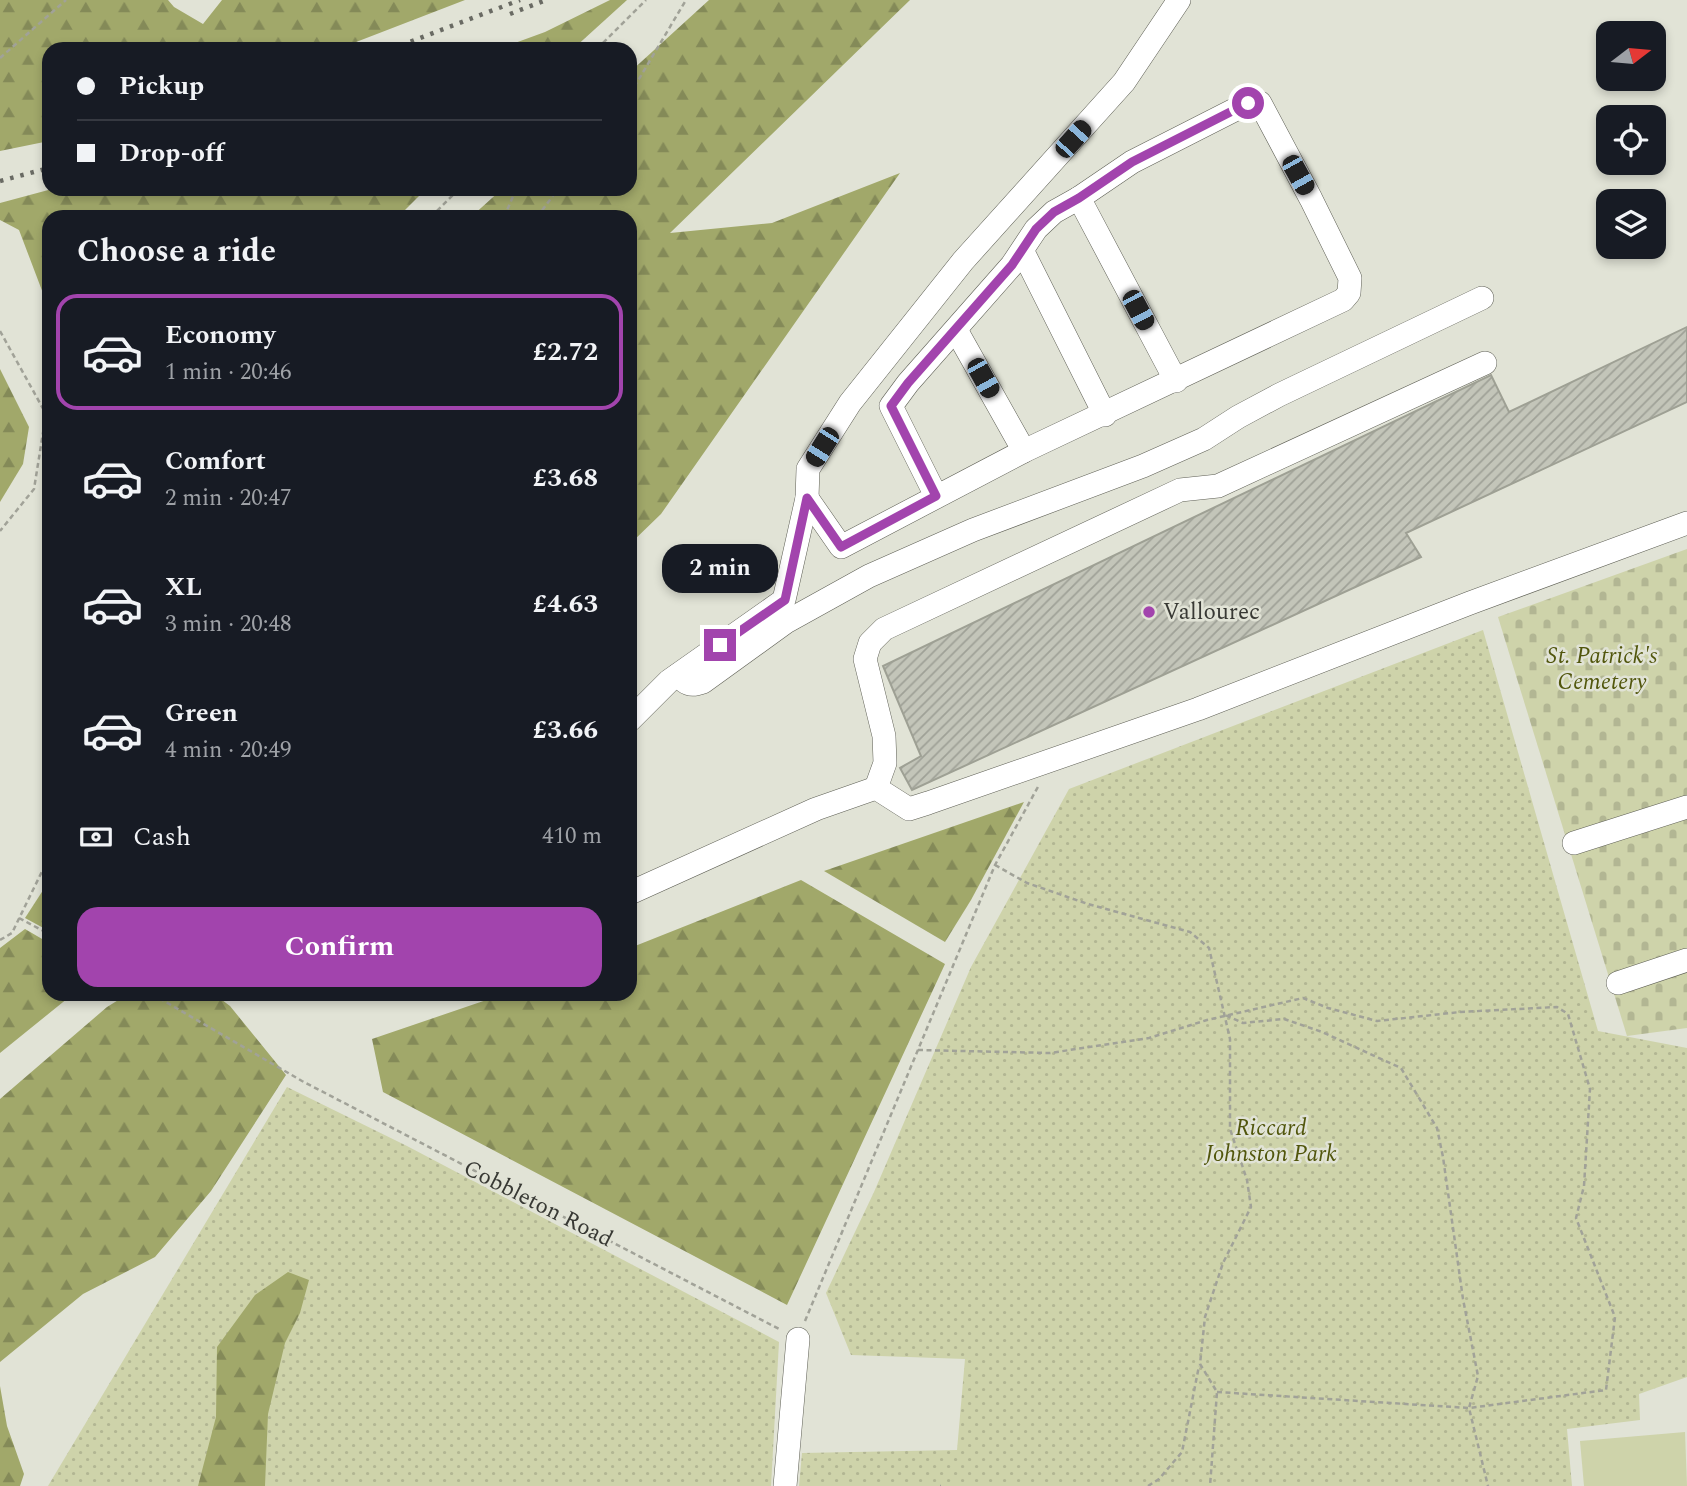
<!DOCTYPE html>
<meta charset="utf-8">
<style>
:root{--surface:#171b24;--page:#20242c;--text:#f1f3f6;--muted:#9ea1a6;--line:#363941;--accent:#a244ad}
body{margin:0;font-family:Spectral,serif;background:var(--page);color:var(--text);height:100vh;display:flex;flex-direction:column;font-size:26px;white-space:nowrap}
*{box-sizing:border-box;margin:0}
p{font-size:23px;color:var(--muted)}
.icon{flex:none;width:38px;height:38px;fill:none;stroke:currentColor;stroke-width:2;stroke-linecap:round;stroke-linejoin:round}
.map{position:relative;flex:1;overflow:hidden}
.side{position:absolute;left:42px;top:210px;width:595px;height:791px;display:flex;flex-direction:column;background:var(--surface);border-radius:21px;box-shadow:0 4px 10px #0003}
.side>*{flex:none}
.top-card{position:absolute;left:42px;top:42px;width:595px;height:154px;border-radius:21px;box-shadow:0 4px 10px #0003;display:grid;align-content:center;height:154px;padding:0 35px;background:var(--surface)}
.needle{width:46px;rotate:74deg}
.buttons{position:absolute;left:1596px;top:21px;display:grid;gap:14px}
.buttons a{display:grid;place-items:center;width:70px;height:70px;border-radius:14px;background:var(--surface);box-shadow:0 4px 10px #0003;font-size:35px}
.end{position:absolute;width:32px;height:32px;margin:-16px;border:9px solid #a244ad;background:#fff;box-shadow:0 0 0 4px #fff}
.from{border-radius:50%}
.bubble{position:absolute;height:49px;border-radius:21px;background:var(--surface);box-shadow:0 4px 10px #0003;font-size:23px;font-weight:700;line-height:49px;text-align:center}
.car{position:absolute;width:21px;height:42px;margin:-21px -10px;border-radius:9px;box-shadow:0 0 5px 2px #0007;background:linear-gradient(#222 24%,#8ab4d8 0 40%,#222 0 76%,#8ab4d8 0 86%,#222 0)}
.top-card b{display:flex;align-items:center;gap:24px;height:66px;font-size:26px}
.top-card b+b{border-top:2px solid var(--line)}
.top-card i{width:18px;height:18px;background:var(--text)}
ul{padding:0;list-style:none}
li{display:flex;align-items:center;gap:21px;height:116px;margin:0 14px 10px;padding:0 21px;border:4px solid transparent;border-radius:21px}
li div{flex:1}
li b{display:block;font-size:26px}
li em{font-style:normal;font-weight:700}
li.selected{border-color:var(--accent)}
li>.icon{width:63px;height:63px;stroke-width:1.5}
h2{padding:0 35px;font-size:32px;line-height:84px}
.pay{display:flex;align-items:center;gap:18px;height:77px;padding:0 35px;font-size:26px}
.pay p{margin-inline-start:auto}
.button{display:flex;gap:14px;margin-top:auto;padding:14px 35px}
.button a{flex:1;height:80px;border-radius:21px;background:var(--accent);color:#fff;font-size:28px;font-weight:700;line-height:80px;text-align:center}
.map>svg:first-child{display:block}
.green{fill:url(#green-dots)}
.forest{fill:url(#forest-firs)}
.cemetery{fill:url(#cemetery-stones)}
.pitch{fill:#ced3aa}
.building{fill:url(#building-hatch);stroke:#9ea094;stroke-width:2}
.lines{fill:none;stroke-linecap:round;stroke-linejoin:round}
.minor-casing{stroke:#5e5f55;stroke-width:24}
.path{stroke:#a1a298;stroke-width:2.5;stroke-dasharray:5 3.5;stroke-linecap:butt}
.minor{stroke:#fff;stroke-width:23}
.rail{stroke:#696a63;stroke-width:4.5;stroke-dasharray:3.5 7;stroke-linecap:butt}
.route{stroke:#a244ad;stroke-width:9}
.poi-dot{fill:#a244ad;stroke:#e1e3d6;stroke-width:2.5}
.labels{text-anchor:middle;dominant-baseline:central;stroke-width:5;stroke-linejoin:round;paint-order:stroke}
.poi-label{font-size:23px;fill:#383934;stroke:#e1e3d6;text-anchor:start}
.park-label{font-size:23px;font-style:italic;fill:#51560c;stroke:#e1e3d6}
.street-label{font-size:23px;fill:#383934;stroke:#e1e3d6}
</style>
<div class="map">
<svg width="1687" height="1486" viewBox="0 0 1687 1486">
<defs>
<pattern id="green-dots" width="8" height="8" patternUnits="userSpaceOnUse" patternTransform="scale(1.75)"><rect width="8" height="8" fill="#ced3aa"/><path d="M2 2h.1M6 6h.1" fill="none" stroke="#b2b693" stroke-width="1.8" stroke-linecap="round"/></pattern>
<pattern id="forest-firs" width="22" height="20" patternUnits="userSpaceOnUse" patternTransform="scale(1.75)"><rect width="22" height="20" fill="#a1a86a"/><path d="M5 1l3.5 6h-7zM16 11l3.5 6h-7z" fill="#848a58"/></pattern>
<pattern id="cemetery-stones" width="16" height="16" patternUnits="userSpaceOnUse" patternTransform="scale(1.75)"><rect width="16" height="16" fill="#ced3aa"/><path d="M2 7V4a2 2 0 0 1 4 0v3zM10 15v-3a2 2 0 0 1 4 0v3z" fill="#b2b693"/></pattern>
<pattern id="building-hatch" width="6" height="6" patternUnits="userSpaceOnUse" patternTransform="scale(1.75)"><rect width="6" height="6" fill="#c3c5b9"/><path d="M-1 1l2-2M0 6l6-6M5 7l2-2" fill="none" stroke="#9fa197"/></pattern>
</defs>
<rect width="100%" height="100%" fill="#e1e3d6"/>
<g class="green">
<path d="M 1483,630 L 1598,1031 L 1687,1048 L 1687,1377 L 1639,1394 L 1640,1420 L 1567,1429 L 1572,1486 L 799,1486 L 802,1453 L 957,1450 L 965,1359 L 851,1355 L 826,1293 L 874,1192 L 971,967 L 1069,789 Z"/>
<path d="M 287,1087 L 407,1146 L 779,1342 L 771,1486 L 48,1486 Z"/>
</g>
<g class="forest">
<path d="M 0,0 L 168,0 L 174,7 L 203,24 L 222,0 L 465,0 L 338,49 L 49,49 L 49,141 L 0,151 Z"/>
<path d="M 610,0 L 627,0 L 573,49 L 498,49 L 545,32 Z"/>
<path d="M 709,0 L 910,0 L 670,233 L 772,223 L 900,173 L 661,514 L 630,544 L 630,217 L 471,217 L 502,189 L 630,189 L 630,72 Z"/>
<path d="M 52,189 L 426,189 L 398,217 L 49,217 L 49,309 L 19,230 L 0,220 L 0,203 Z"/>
<path d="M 0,369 L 29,427 L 23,464 L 0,502 Z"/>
<path d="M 1024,802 L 971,900 L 945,942 L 824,871 Z"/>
<path d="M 801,880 L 945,964 L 787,1305 L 383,1092 L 372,1039 L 504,994 L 630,994 L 630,948 Z"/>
<path d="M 49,881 L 49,931 L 25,918 Z"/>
<path d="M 25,929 L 49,943 L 49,994 L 73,994 L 0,1053 L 0,948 Z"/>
<path d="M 128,994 L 214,994 L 230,1006 L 286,1075 L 211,1191 L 155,1257 L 83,1294 L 0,1362 L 0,1099 L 107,1007 Z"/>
<path d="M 288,1272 L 309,1280 L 300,1313 L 285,1343 L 268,1414 L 265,1486 L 198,1486 L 216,1417 L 217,1347 L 255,1295 Z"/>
<path d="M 0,1386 L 7,1426 L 24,1474 L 20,1486 L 0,1486 Z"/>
</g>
<path class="cemetery" d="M 1687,549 L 1687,1028 L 1627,1036 L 1498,617 Z"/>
<path class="pitch" d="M 1685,1432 L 1687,1486 L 1584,1486 L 1580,1441 Z"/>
<path class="building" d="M 1687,327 L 1687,402 L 1406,533 L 1421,557 L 912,790 L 900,768 L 921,756 L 883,666 L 1491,375 L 1509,412 Z"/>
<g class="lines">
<defs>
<g id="minor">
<path d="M 1079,198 L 1176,381"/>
<path d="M 1023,252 L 1105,415"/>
<path d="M 956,330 L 1024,451"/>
<path d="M 807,498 L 841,547 L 1024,451 L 1343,300 L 1349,293 L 1350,278 L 1311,199 L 1260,103 L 1248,103 L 1132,162 L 1079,198 L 1054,212 L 1036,229 L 1012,265 L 908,383 L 891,406 L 936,496"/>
<path d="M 678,675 C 686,684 690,687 703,682 L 786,622 L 869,576 L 973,530 L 1143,466 L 1204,439 L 1238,417 L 1279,395 L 1482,298"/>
<path d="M 630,720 L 669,681 L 784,600 L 807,498 L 808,469 L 850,403 L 963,261 L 1124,82 L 1179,0"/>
<path d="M 876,788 L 885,763 L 884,736 L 865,659 L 870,643 L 884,629 L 1180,490 L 1218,486 L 1485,363"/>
<path d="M 1574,843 L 1687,807"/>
<path d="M 630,893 L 816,809 L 876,788 L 909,809 L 928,803 L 1198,709 L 1470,603 L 1687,523"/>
<path d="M 1618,983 L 1687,960"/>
<path d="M 785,1486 L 798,1339"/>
</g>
</defs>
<use href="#minor" class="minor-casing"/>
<g class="path">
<path d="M 597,49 L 646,0"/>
<path d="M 0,58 L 66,0"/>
<path d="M 630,94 L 686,0"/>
<path d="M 431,217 L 459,189"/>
<path d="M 504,217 L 515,192 L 515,189"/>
<path d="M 537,217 L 558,189"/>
<path d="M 0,331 L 46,414 L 34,489 L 0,531"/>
<path d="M 995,865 L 1027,883 L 1088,904 L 1190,932 L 1209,948 L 1230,1039 L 1230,1129 L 1247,1180 L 1251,1207 L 1223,1263 L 1205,1317 L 1200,1364 L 1217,1392 L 1210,1486"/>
<path d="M 19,918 L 49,934"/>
<path d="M 0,940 L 12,933 L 49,857"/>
<path d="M 152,994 L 302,1081 L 781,1330"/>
<path d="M 918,1050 L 1050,1053 L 1149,1038 L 1207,1020 L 1303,998 L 1328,1008 L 1377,1021 L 1460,1012 L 1557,1007 L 1568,1014 L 1590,1089 L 1584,1186 L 1576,1218 L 1615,1317 L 1606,1390 L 1469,1408 L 1478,1376 L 1463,1299 L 1443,1157 L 1437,1128 L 1401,1068 L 1322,1032 L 1284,1019 L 1243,1023 L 1225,1015"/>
<path d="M 805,1321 L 995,865 L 1039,785"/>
<path d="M 1217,1392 L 1469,1408 L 1488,1486"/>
<path d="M 940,1486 L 941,1486"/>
<path d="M 1148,1486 L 1159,1479 L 1182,1452 L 1199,1366"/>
</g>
<use href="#minor" class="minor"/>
<g class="rail">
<path d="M 510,14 L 546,0"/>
<path d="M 391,49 L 520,0"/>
<path d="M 0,181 L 49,168"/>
</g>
</g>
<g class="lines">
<path class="route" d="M 720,645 L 785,600 L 807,498 L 841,547 L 936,496 L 891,406 L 908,383 L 1012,265 L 1036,229 L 1054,212 L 1079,198 L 1132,162 L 1248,103"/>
</g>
<circle class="poi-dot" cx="1149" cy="612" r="7"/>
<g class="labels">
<g class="poi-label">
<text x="1163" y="612">Vallourec</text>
</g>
<g class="park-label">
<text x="1602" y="656">St. Patrick's<tspan x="1602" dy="26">Cemetery</tspan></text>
<text x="1271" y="1128">Riccard<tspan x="1271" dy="26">Johnston Park</tspan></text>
</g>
<g class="street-label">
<text transform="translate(538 1204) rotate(27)">Cobbleton Road</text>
</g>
</g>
</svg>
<div class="buttons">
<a><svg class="needle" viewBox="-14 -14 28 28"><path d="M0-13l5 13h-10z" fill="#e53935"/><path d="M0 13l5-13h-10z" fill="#9ea1a6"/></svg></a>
<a><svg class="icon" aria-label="locate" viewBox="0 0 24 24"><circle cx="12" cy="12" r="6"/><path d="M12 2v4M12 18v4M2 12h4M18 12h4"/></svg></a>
<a><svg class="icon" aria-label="layers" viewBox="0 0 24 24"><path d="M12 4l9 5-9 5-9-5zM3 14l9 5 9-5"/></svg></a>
</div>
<i class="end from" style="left:1248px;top:103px"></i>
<i class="end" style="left:720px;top:645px"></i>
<div class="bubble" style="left:662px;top:544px;width:116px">2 min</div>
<i class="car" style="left:1073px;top:139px;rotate:42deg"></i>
<i class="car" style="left:1298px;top:175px;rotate:151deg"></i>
<i class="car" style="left:1138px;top:310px;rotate:152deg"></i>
<i class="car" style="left:983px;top:378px;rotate:151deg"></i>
<i class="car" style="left:822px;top:447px;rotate:212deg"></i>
<div class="top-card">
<b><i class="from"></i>Pickup</b>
<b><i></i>Drop-off</b>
</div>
<section class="side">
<h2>Choose a ride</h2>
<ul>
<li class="selected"><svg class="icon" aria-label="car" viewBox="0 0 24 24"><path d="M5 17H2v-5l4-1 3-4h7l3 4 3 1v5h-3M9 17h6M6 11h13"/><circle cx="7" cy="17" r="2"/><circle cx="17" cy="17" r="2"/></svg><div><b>Economy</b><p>1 min · 20:46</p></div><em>£2.72</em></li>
<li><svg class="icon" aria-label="car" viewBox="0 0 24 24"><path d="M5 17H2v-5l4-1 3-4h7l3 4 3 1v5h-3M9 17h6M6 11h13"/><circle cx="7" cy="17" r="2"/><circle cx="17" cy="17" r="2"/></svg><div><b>Comfort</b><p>2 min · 20:47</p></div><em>£3.68</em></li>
<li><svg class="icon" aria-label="car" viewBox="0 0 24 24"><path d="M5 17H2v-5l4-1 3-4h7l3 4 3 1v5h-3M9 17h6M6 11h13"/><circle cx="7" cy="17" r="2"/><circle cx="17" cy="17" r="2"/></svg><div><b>XL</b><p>3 min · 20:48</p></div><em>£4.63</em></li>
<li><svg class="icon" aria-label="car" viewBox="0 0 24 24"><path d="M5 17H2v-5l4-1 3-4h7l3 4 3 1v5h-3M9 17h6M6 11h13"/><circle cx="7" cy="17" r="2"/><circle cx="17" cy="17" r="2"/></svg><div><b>Green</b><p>4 min · 20:49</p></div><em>£3.66</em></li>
</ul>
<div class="pay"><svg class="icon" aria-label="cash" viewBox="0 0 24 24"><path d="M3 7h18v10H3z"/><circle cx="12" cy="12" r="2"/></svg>Cash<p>410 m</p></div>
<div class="button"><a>Confirm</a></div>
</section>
</div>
